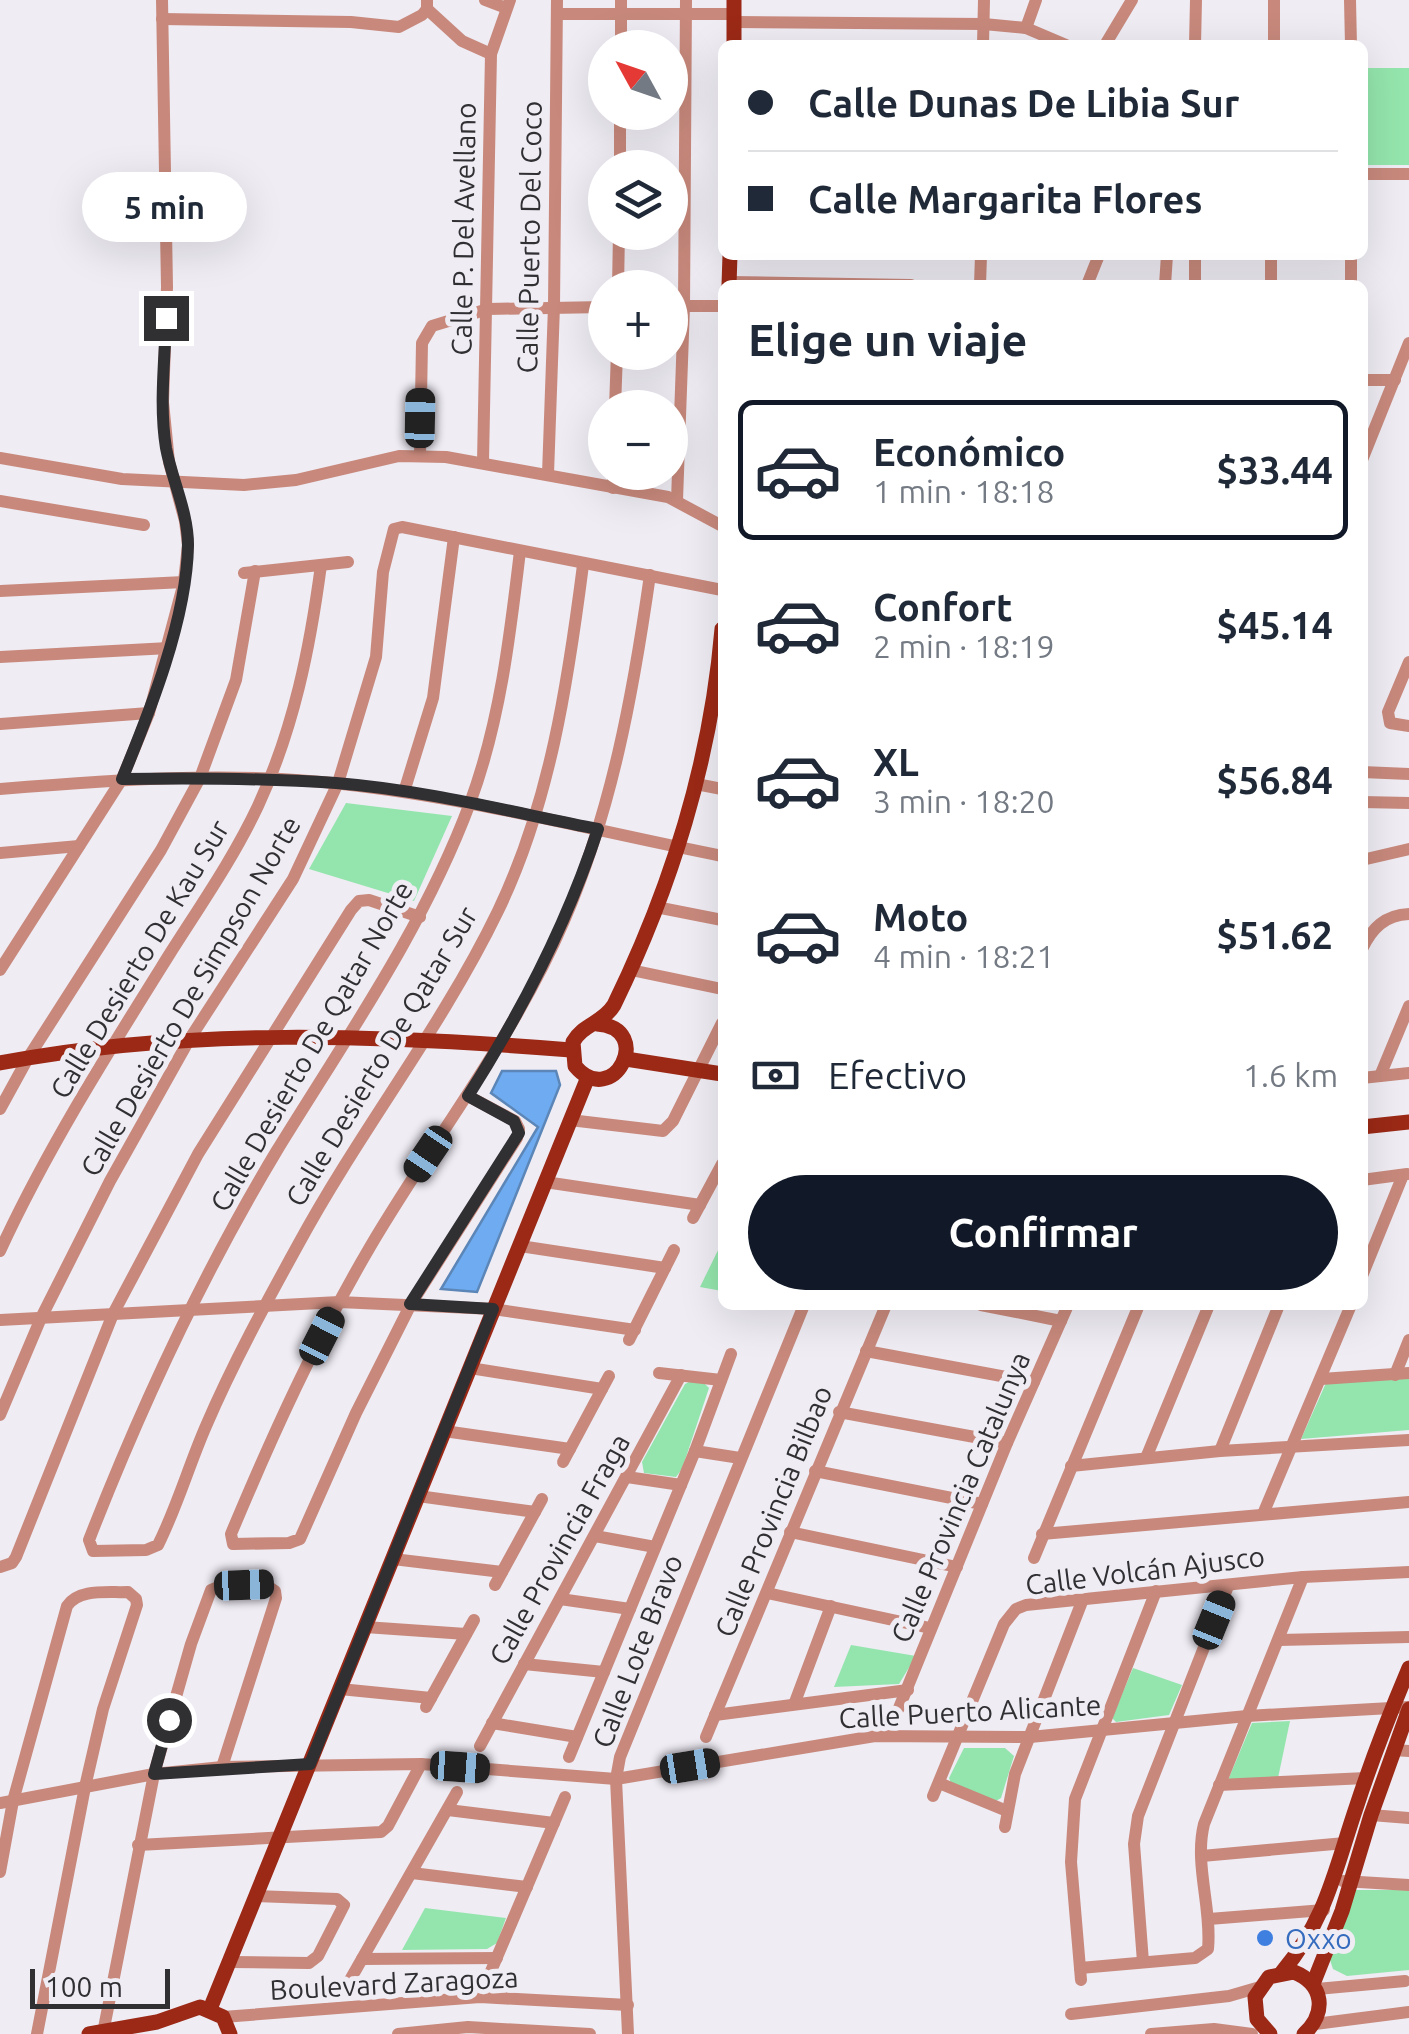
<!DOCTYPE html>
<html lang="es">
<meta charset="utf-8">
<style>
:root{--surface:#fff;--page:#f6f6f7;--text:#1f2937;--muted:#747a83;--line:#e0e1e3;--accent:#111827}
body{margin:0;font-family:Ubuntu,sans-serif;background:var(--page);color:var(--text);height:100vh;display:flex;flex-direction:column;font-size:38px;white-space:nowrap}
*{box-sizing:border-box;margin:0}
p{font-size:32px;color:var(--muted)}
.icon{flex:none;width:55px;height:55px;fill:none;stroke:currentColor;stroke-width:2;stroke-linecap:round;stroke-linejoin:round}
.map{position:relative;flex:1;overflow:hidden}
.details{position:absolute;left:718px;top:280px;width:650px;height:1030px;display:flex;flex-direction:column;background:var(--surface);border-radius:15px;box-shadow:0 10px 40px #0002}
.details>*{flex:none}
.guide{position:absolute;left:718px;top:40px;width:650px;height:220px;border-radius:15px;box-shadow:0 10px 40px #0002;display:grid;align-content:center;height:220px;padding:0 30px;background:var(--surface)}
.needle{width:65px;rotate:310deg}
.controls{position:absolute;left:588px;top:30px;display:grid;gap:20px}
.controls a{display:grid;place-items:center;width:100px;height:100px;border-radius:50%;background:var(--surface);box-shadow:0 10px 40px #0002;font-size:50px}
.scale{position:absolute;left:30px;bottom:25px;width:140px;box-sizing:border-box;padding-left:10px;border:5px solid #302f32;border-top:0;font-size:28px;line-height:35px;white-space:nowrap;color:#302f32;-webkit-text-stroke:8px #efecf4;paint-order:stroke}
.end{position:absolute;width:45px;height:45px;margin:-22px;border:12px solid #302f32;background:#fff;box-shadow:0 0 0 5px #fff}
.from{border-radius:50%}
.bubble{position:absolute;height:70px;border-radius:35px;background:var(--surface);box-shadow:0 10px 40px #0002;font-size:32px;font-weight:700;line-height:70px;text-align:center}
.car{position:absolute;width:30px;height:60px;margin:-30px -15px;border-radius:12px;box-shadow:0 0 8px 2px #0007;background:linear-gradient(#222 24%,#8ab4d8 0 40%,#222 0 76%,#8ab4d8 0 86%,#222 0)}
.guide b{display:flex;align-items:center;gap:35px;height:95px;font-size:38px}
.guide b+b{border-top:2px solid var(--line)}
.guide i{width:25px;height:25px;background:var(--text)}
ul{padding:0;list-style:none}
li{display:flex;align-items:center;gap:30px;height:140px;margin:0 20px 15px;padding:0 10px;border:5px solid transparent;border-radius:15px}
li div{flex:1}
li b{display:block;font-size:38px}
li em{font-style:normal;font-weight:700}
li.on{border-color:var(--accent)}
li>.icon{width:90px;height:90px;stroke-width:1.5}
h2{padding:0 30px;font-size:45px;line-height:120px}
.pay{display:flex;align-items:center;gap:25px;height:110px;padding:0 30px;font-size:38px}
.pay p{margin-inline-start:auto}
.button{display:flex;gap:20px;margin-top:auto;padding:20px 30px}
.button a{flex:1;height:115px;border-radius:60px;background:var(--accent);color:#fff;font-size:40px;font-weight:700;line-height:115px;text-align:center}
.map>svg:first-child{display:block}
.green{fill:#94e5ad}
.water{fill:#6eabf0;stroke:#5b86b7;stroke-width:2.5}
.lines{fill:none;stroke-linecap:round;stroke-linejoin:round}
.minor{stroke:#c8897c;stroke-width:12}
.major{stroke:#9b2916;stroke-width:15}
.route{stroke:#302f32;stroke-width:12}
.shop-dot{fill:#3f7fe0;stroke:#efecf4;stroke-width:4}
.labels{text-anchor:middle;dominant-baseline:central;stroke-width:10;stroke-linejoin:round;paint-order:stroke}
.street-label{font-size:28px;fill:#302f32;stroke:#efecf4}
.shop-label{font-size:28px;fill:#366cbe;stroke:#efecf4;text-anchor:start}
</style>
<div class="map">
<svg width="1409" height="2034" viewBox="0 0 1409 2034">
<rect width="100%" height="100%" fill="#efecf4"/>
<g class="green">
<rect x="1363" y="68" width="46" height="97"/>
<path d="M 346,803 L 452,816 L 414,901 L 309,869 Z"/>
<path d="M 722,1242 L 722,1291 L 700,1287 Z"/>
<path d="M 1409,1378 L 1409,1430 L 1301,1439 L 1326,1383 Z"/>
<path d="M 689,1382 L 703,1382 L 709,1388 L 682,1469 L 676,1477 L 644,1473 L 642,1462 L 685,1384 Z"/>
<path d="M 851,1645 L 916,1656 L 899,1684 L 834,1687 Z"/>
<path d="M 1133,1668 L 1182,1685 L 1169,1715 L 1116,1722 L 1112,1718 Z"/>
<path d="M 1290,1721 L 1278,1778 L 1228,1780 L 1252,1723 Z"/>
<path d="M 964,1748 L 1005,1748 L 1014,1756 L 1001,1798 L 996,1801 L 951,1783 L 949,1778 Z"/>
<path d="M 1354,1890 L 1409,1890 L 1409,1970 L 1347,1976 L 1333,1969 L 1330,1960 Z"/>
<path d="M 425,1908 L 506,1918 L 497,1943 L 487,1949 L 402,1950 Z"/>
</g>
<path class="water" d="M 502,1071 L 556,1071 L 560,1085 L 477,1292 L 441,1289 L 538,1127 L 491,1093 Z"/>
<g class="lines">
<g class="minor">
<path d="M 485,0 L 506,8"/>
<path d="M 1350,0 L 1351,45"/>
<path d="M 427,9 L 462,41 L 491,54"/>
<path d="M 557,14 L 734,14"/>
<path d="M 162,19 L 351,22 L 399,27 L 422,15 L 427,9 L 427,0"/>
<path d="M 735,22 L 984,24 L 1026,28 L 1066,45"/>
<path d="M 1026,28 L 1036,0"/>
<path d="M 983,45 L 984,0"/>
<path d="M 1105,45 L 1132,0"/>
<path d="M 1195,45 L 1196,0"/>
<path d="M 1274,45 L 1274,0"/>
<path d="M 621,48 L 621,0"/>
<path d="M 620,168 L 620,112"/>
<path d="M 1362,174 L 1409,174"/>
<path d="M 1195,255 L 1195,285"/>
<path d="M 730,282 L 911,285"/>
<path d="M 980,285 L 981,255"/>
<path d="M 1087,285 L 1099,255"/>
<path d="M 1165,285 L 1167,255"/>
<path d="M 1271,285 L 1271,255"/>
<path d="M 1351,285 L 1351,255"/>
<path d="M 618,288 L 619,232"/>
<path d="M 670,306 L 722,306"/>
<path d="M 1362,380 L 1395,380"/>
<path d="M 615,408 L 617,352"/>
<path d="M 420,455 L 422,343 L 432,326 L 488,309 L 605,307"/>
<path d="M 0,458 L 122,479 L 244,485 L 296,480 L 399,456 L 446,457 L 668,497 L 722,526"/>
<path d="M 1362,460 L 1409,343"/>
<path d="M 483,462 L 491,54 L 510,0"/>
<path d="M 548,474 L 554,306 L 557,0"/>
<path d="M 613,488 L 613,472"/>
<path d="M 677,500 L 684,306 L 686,0"/>
<path d="M 0,501 L 144,525"/>
<path d="M 520,551 C 510,636 500,722 470,803 C 423,929 346,1038 276,1152 C 201,1277 142,1404 89,1540 L 93,1551 L 146,1550 L 158,1545 C 177,1507 189,1465 206,1426 C 233,1363 266,1303 299,1243 C 361,1129 442,1027 498,911 C 550,803 568,682 583,565"/>
<path d="M 244,573 L 348,562"/>
<path d="M 0,591 L 184,582"/>
<path d="M 0,657 L 169,648"/>
<path d="M 1409,662 L 1388,712 L 1390,723 L 1409,726"/>
<path d="M 0,724 L 149,713"/>
<path d="M 1362,772 L 1409,774"/>
<path d="M 696,784 L 722,789"/>
<path d="M 0,789 C 113,780 228,771 342,784 C 471,798 595,831 722,856"/>
<path d="M 404,792 L 433,698 L 454,537"/>
<path d="M 1362,802 L 1409,803"/>
<path d="M 0,853 L 79,846"/>
<path d="M 1362,860 L 1409,849"/>
<path d="M 656,907 L 722,920"/>
<path d="M 1362,949 C 1372,928 1385,915 1409,914"/>
<path d="M 0,970 L 122,779 L 149,713 L 184,582 L 188,545 L 185,521 L 169,462 L 163,402 L 167,287 L 162,0"/>
<path d="M 631,970 L 722,989"/>
<path d="M 1380,1076 L 1409,1006"/>
<path d="M 1362,1078 L 1409,1073"/>
<path d="M 468,1096 L 515,1121 L 519,1129 L 517,1138 L 411,1304 L 356,1413 L 300,1539 L 289,1543 L 233,1544 L 231,1534 C 272,1436 316,1339 370,1247 C 434,1138 514,1038 564,921 C 612,810 633,694 650,575"/>
<path d="M 0,1109 L 28,1058 L 161,850 L 200,778 L 236,680 L 255,571"/>
<path d="M 570,1120 L 663,1131 L 673,1121 L 722,1023"/>
<path d="M 1362,1180 L 1407,1174"/>
<path d="M 545,1182 L 700,1205"/>
<path d="M 693,1218 L 722,1164"/>
<path d="M 520,1246 L 665,1268"/>
<path d="M 0,1251 C 47,1149 109,1051 169,955 C 200,906 233,859 258,806 C 294,728 310,648 321,565"/>
<path d="M 1362,1276 L 1403,1175"/>
<path d="M 981,1305 L 1061,1321"/>
<path d="M 0,1320 L 339,1302 L 493,1309 L 635,1330"/>
<path d="M 629,1340 L 674,1250"/>
<path d="M 866,1351 L 1034,1382"/>
<path d="M 470,1368 L 602,1389"/>
<path d="M 659,1373 L 721,1380"/>
<path d="M 1395,1375 L 1409,1340"/>
<path d="M 1321,1379 L 1409,1373"/>
<path d="M 839,1412 L 1007,1443"/>
<path d="M 0,1415 L 41,1318 L 110,1181 L 189,1040 L 293,879 L 338,783 L 376,657 L 383,572 L 394,529 L 402,527 L 722,590"/>
<path d="M 444,1431 L 570,1449"/>
<path d="M 695,1451 L 740,1458"/>
<path d="M 1220,1451 L 1279,1305"/>
<path d="M 1146,1458 L 1209,1305"/>
<path d="M 563,1462 L 609,1376"/>
<path d="M 1071,1466 L 1220,1451 L 1409,1440"/>
<path d="M 815,1471 L 982,1504"/>
<path d="M 627,1477 L 681,1485"/>
<path d="M 418,1496 L 535,1512"/>
<path d="M 1263,1514 L 1351,1305"/>
<path d="M 790,1532 L 957,1567"/>
<path d="M 1042,1534 L 1409,1502"/>
<path d="M 595,1536 L 655,1547"/>
<path d="M 1034,1558 L 1139,1305"/>
<path d="M 393,1559 L 502,1572"/>
<path d="M 0,1567 L 12,1563 L 16,1557 L 113,1314 L 198,1154 L 351,910 L 359,901 L 369,900 L 420,917"/>
<path d="M 495,1585 L 542,1499"/>
<path d="M 767,1593 L 930,1628"/>
<path d="M 560,1599 L 630,1609"/>
<path d="M 365,1627 L 466,1634"/>
<path d="M 1279,1640 L 1409,1637"/>
<path d="M 524,1664 L 604,1672"/>
<path d="M 340,1689 L 431,1698"/>
<path d="M 795,1702 L 831,1606"/>
<path d="M 426,1707 L 474,1620"/>
<path d="M 899,1708 L 1007,1443 L 1068,1305"/>
<path d="M 715,1715 L 908,1690"/>
<path d="M 492,1723 L 577,1737"/>
<path d="M 706,1737 L 886,1305"/>
<path d="M 480,1746 L 681,1375"/>
<path d="M 1393,1750 L 1409,1751"/>
<path d="M 569,1757 L 695,1451 L 731,1354"/>
<path d="M 939,1783 L 1007,1811"/>
<path d="M 1219,1785 L 1366,1778"/>
<path d="M 933,1796 L 1004,1624 L 1016,1609 L 1026,1605 L 1303,1577 L 1409,1572"/>
<path d="M 0,1803 L 154,1774 L 222,1767 L 421,1764 L 616,1779 L 875,1736 L 1030,1737 L 1247,1716 L 1409,1707"/>
<path d="M 448,1810 L 554,1823"/>
<path d="M 1371,1815 L 1409,1818"/>
<path d="M 1005,1827 L 1015,1774 L 1083,1599"/>
<path d="M 138,1845 L 381,1832 L 388,1826 L 421,1764"/>
<path d="M 1202,1856 L 1345,1843"/>
<path d="M 0,1872 L 13,1801 L 67,1606 C 79,1588 108,1593 128,1592 L 136,1599 L 137,1605 L 103,1709 L 85,1787 L 37,2034"/>
<path d="M 412,1873 L 527,1887"/>
<path d="M 1343,1881 L 1409,1885"/>
<path d="M 1209,1919 L 1324,1910"/>
<path d="M 362,1959 L 497,1958"/>
<path d="M 230,1962 L 309,1963 L 318,1956 L 344,1905 L 337,1899 L 255,1896"/>
<path d="M 1143,1962 L 1134,1844 L 1138,1816 L 1228,1586"/>
<path d="M 1080,1968 L 1195,1958 L 1208,1949 C 1212,1908 1194,1864 1204,1824 L 1303,1577"/>
<path d="M 350,1980 L 457,1792"/>
<path d="M 1081,1980 L 1071,1862 L 1075,1799 L 1156,1591"/>
<path d="M 1317,1989 L 1405,1981"/>
<path d="M 480,1997 L 565,1797"/>
<path d="M 1071,2014 L 1229,1996 L 1260,1987"/>
<path d="M 223,2017 L 480,1997 L 628,2005"/>
<path d="M 1315,2024 L 1409,2012"/>
<path d="M 103,2033 L 154,1774 L 191,1644 L 211,1590 C 227,1581 262,1580 275,1591 L 276,1598 L 222,1767"/>
<path d="M 398,2034 L 468,2027 L 590,2034"/>
<path d="M 628,2034 L 616,1779 L 620,1757 L 804,1305"/>
<path d="M 1151,2034 L 1214,2029 L 1252,2034"/>
</g>
<g class="major">
<path d="M 734,45 L 734,0"/>
<path d="M 729,285 L 730,255"/>
<path d="M 597,1024 C 656,1028 613,1111 575,1066 L 573,1042 C 583,1024 603,1023 614,1005 C 671,888 711,759 722,629"/>
<path d="M 626,1059 L 722,1074"/>
<path d="M 0,1063 C 189,1027 381,1035 571,1050"/>
<path d="M 1362,1127 L 1409,1122"/>
<path d="M 1282,1972 C 1327,1919 1335,1869 1357,1805 C 1372,1759 1390,1713 1409,1668"/>
<path d="M 1313,1984 L 1342,1911 L 1371,1815 L 1409,1709"/>
<path d="M 210,2009 L 588,1077"/>
<path d="M 89,2034 L 157,2022 L 200,2007 L 223,2017 L 230,2034"/>
<path d="M 1270,2034 L 1257,2019 L 1255,1997 L 1269,1977 L 1294,1972 C 1324,1984 1327,2013 1304,2034"/>
</g>
</g>
<g class="lines">
<path class="route" d="M 166,318 C 165,361 159,405 166,448 C 172,480 188,512 188,545 C 187,619 150,711 122,779 C 193,778 265,778 336,783 C 424,790 511,812 598,829 C 567,924 522,1011 468,1096 L 514,1121 L 519,1133 L 410,1304 L 493,1309 L 310,1764 L 154,1774 L 169,1720"/>
</g>
<circle class="shop-dot" cx="1265" cy="1938" r="10"/>
<g class="labels">
<g class="street-label">
<text transform="translate(463 229) rotate(-89)">Calle P. Del Avellano</text>
<text transform="translate(529 237) rotate(-89)">Calle Puerto Del Coco</text>
<text transform="translate(139 959) rotate(-59)">Calle Desierto De Kau Sur</text>
<text transform="translate(190 996) rotate(-60)">Calle Desierto De Simpson Norte</text>
<text transform="translate(311 1046) rotate(-60)">Calle Desierto De Qatar Norte</text>
<text transform="translate(381 1056) rotate(-59)">Calle Desierto De Qatar Sur</text>
<text transform="translate(960 1497) rotate(-67)">Calle Provincia Catalunya</text>
<text transform="translate(773 1511) rotate(-68)">Calle Provincia Bilbao</text>
<text transform="translate(559 1549) rotate(-61)">Calle Provincia Fraga</text>
<text transform="translate(1145 1570) rotate(-7)">Calle Volcán Ajusco</text>
<text transform="translate(637 1651) rotate(-69)">Calle Lote Bravo</text>
<text transform="translate(970 1711) rotate(-3)">Calle Puerto Alicante</text>
<text transform="translate(394 1983) rotate(-3)">Boulevard Zaragoza</text>
</g>
<g class="shop-label">
<text x="1285" y="1938">Oxxo</text>
</g>
</g>
</svg>
<div class="controls">
<a><svg class="needle" viewBox="-14 -14 28 28"><path d="M0-13l5 13h-10z" fill="#e53935"/><path d="M0 13l5-13h-10z" fill="#747a83"/></svg></a>
<a><svg class="icon" aria-label="layers" viewBox="0 0 24 24"><path d="M12 4l9 5-9 5-9-5zM3 14l9 5 9-5"/></svg></a>
<a>+</a>
<a>−</a>
</div>
<div class="scale">100 m</div>
<i class="end from" style="left:169px;top:1720px"></i>
<i class="end" style="left:166px;top:318px"></i>
<div class="bubble" style="left:82px;top:172px;width:165px">5 min</div>
<i class="car" style="left:420px;top:418px;rotate:1deg"></i>
<i class="car" style="left:428px;top:1154px;rotate:214deg"></i>
<i class="car" style="left:322px;top:1336px;rotate:27deg"></i>
<i class="car" style="left:244px;top:1585px;rotate:88deg"></i>
<i class="car" style="left:1214px;top:1620px;rotate:22deg"></i>
<i class="car" style="left:690px;top:1766px;rotate:81deg"></i>
<i class="car" style="left:460px;top:1767px;rotate:94deg"></i>
<div class="guide">
<b><i class="from"></i>Calle Dunas De Libia Sur</b>
<b><i></i>Calle Margarita Flores</b>
</div>
<section class="details">
<h2>Elige un viaje</h2>
<ul>
<li class="on"><svg class="icon" aria-label="car" viewBox="0 0 24 24"><path d="M5 17H2v-5l4-1 3-4h7l3 4 3 1v5h-3M9 17h6M6 11h13"/><circle cx="7" cy="17" r="2"/><circle cx="17" cy="17" r="2"/></svg><div><b>Económico</b><p>1 min · 18:18</p></div><em>$33.44</em></li>
<li><svg class="icon" aria-label="car" viewBox="0 0 24 24"><path d="M5 17H2v-5l4-1 3-4h7l3 4 3 1v5h-3M9 17h6M6 11h13"/><circle cx="7" cy="17" r="2"/><circle cx="17" cy="17" r="2"/></svg><div><b>Confort</b><p>2 min · 18:19</p></div><em>$45.14</em></li>
<li><svg class="icon" aria-label="car" viewBox="0 0 24 24"><path d="M5 17H2v-5l4-1 3-4h7l3 4 3 1v5h-3M9 17h6M6 11h13"/><circle cx="7" cy="17" r="2"/><circle cx="17" cy="17" r="2"/></svg><div><b>XL</b><p>3 min · 18:20</p></div><em>$56.84</em></li>
<li><svg class="icon" aria-label="car" viewBox="0 0 24 24"><path d="M5 17H2v-5l4-1 3-4h7l3 4 3 1v5h-3M9 17h6M6 11h13"/><circle cx="7" cy="17" r="2"/><circle cx="17" cy="17" r="2"/></svg><div><b>Moto</b><p>4 min · 18:21</p></div><em>$51.62</em></li>
</ul>
<div class="pay"><svg class="icon" aria-label="cash" viewBox="0 0 24 24"><path d="M3 7h18v10H3z"/><circle cx="12" cy="12" r="2"/></svg>Efectivo<p>1.6 km</p></div>
<div class="button"><a>Confirmar</a></div>
</section>
</div>
